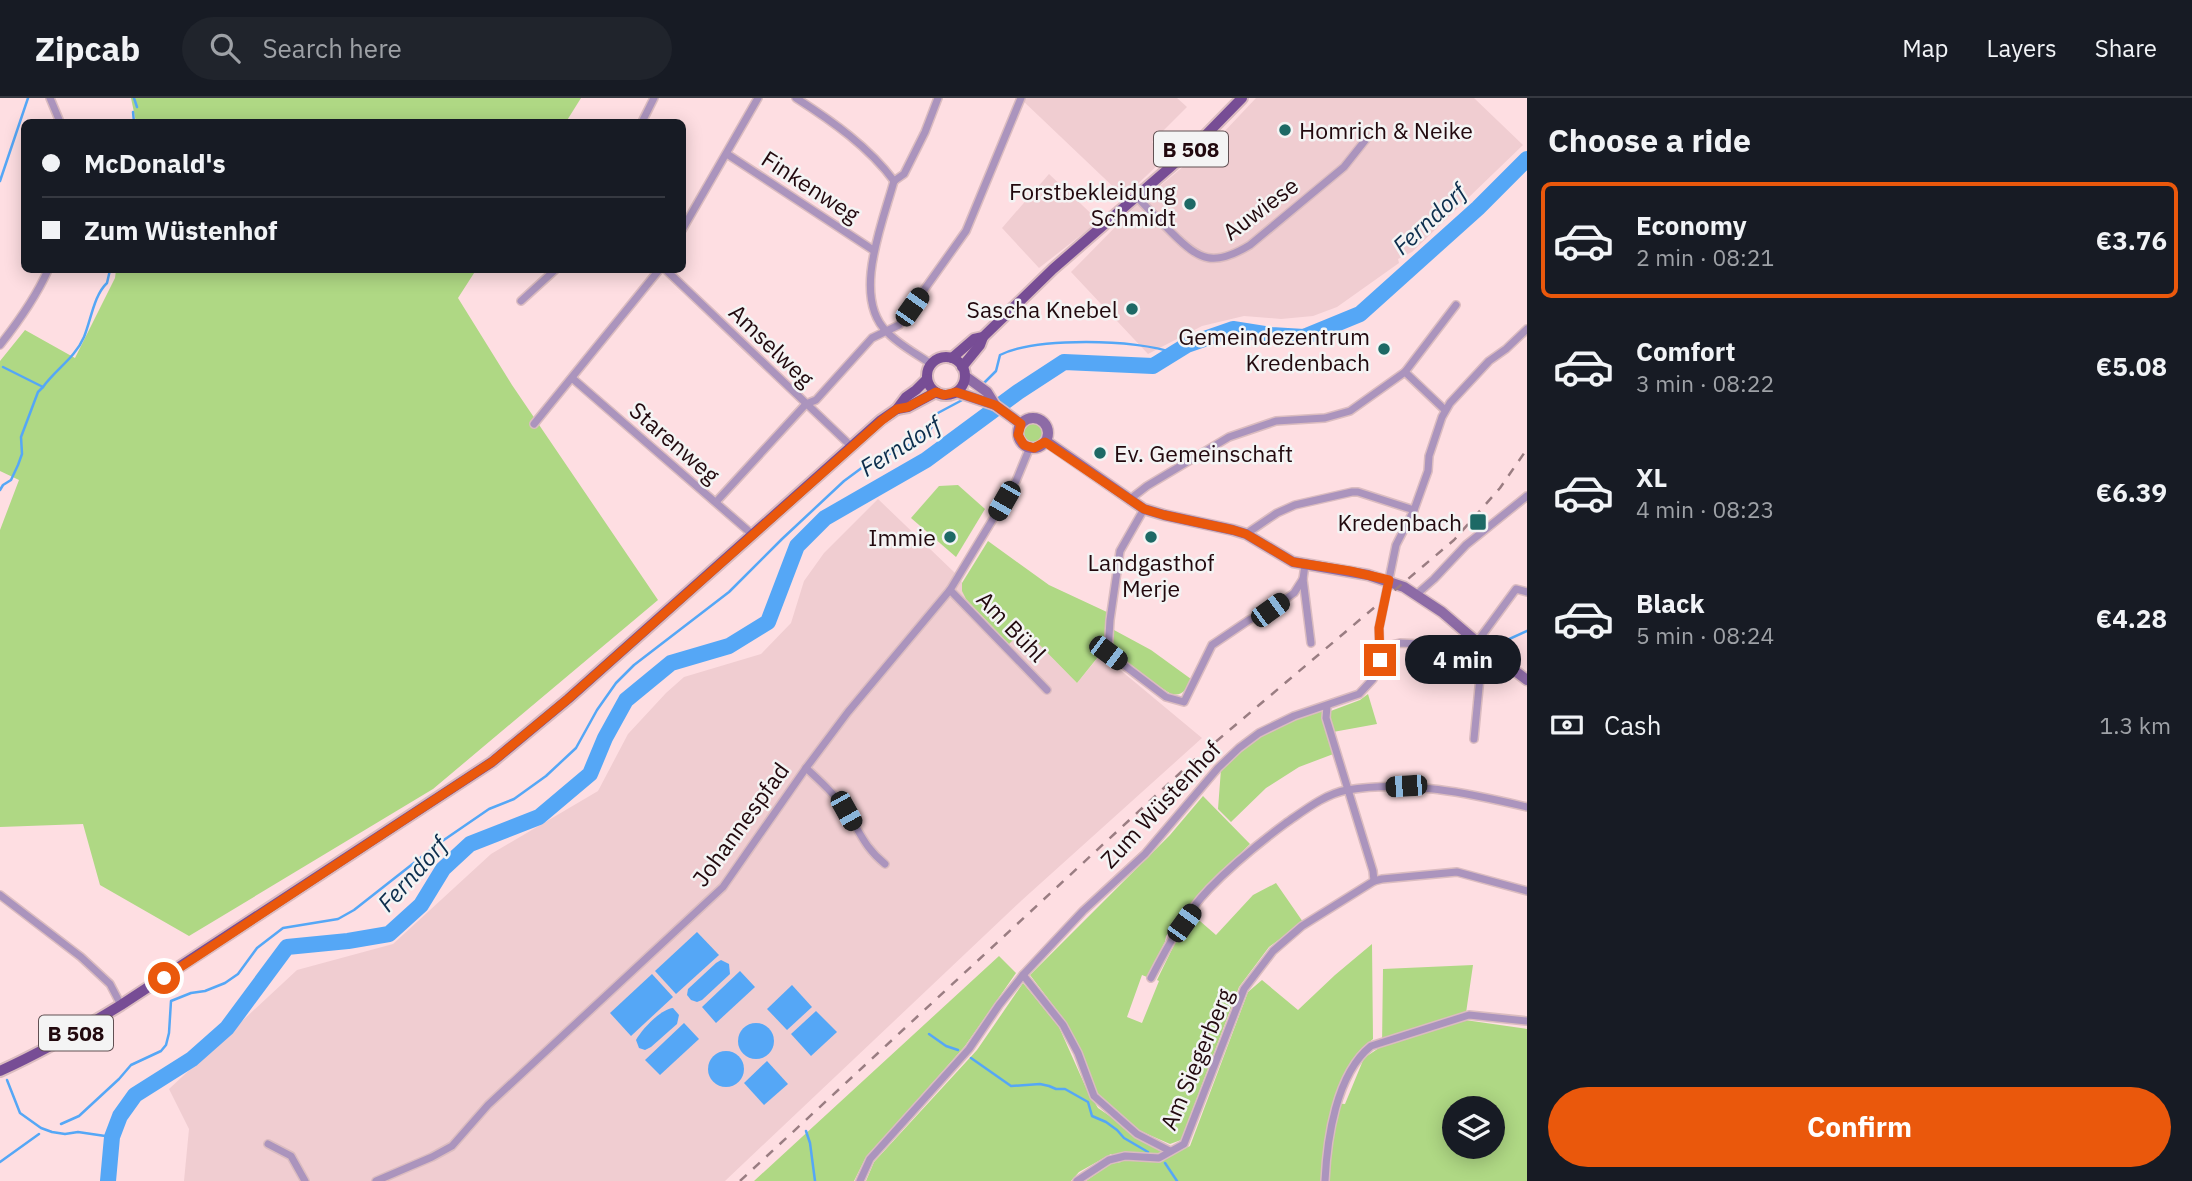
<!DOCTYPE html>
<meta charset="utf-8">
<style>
:root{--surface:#171b24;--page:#20242c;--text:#f1f3f6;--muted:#9ea1a6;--line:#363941;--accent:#ea580c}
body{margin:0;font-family:"IBM Plex Sans",sans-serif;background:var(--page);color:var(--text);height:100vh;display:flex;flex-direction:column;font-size:26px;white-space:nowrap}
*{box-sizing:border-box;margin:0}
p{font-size:23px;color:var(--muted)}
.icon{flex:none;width:38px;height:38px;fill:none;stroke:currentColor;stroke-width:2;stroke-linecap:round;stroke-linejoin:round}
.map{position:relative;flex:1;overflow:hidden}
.sheet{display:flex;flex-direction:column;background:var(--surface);width:665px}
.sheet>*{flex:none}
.guide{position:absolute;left:21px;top:21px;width:665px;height:154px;border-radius:10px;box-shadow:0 4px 18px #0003;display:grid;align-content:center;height:154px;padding:0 21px;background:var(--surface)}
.buttons{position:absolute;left:1442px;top:998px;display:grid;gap:14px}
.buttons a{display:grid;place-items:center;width:63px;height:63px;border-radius:50%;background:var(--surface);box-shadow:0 4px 18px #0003;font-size:35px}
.end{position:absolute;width:32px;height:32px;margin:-16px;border:9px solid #ea580c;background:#fff;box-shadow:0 0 0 4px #fff}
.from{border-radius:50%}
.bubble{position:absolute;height:49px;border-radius:24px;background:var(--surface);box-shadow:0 4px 18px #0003;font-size:23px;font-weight:700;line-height:49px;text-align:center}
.car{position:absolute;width:21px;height:42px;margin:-21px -10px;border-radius:9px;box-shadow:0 0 5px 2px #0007;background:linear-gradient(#222 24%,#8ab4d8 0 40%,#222 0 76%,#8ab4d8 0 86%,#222 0)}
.guide b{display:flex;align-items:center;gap:24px;height:66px;font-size:26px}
.guide b+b{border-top:2px solid var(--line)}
.guide i{width:18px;height:18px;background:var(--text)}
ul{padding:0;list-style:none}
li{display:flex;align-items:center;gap:21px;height:116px;margin:0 14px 10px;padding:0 7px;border:4px solid transparent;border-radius:10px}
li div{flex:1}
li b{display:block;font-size:26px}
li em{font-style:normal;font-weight:700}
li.current{border-color:var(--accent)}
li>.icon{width:63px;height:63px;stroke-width:1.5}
h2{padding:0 21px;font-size:32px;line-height:84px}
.pay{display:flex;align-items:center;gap:18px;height:77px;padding:0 21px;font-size:26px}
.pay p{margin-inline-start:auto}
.button{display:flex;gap:14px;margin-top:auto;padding:14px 21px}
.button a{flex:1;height:80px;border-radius:42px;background:var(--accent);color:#fff;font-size:28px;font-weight:700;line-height:80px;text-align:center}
header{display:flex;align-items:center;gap:42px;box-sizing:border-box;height:98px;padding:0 35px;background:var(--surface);border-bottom:2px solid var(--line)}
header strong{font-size:33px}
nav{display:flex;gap:38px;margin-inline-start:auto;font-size:24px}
.search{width:490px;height:63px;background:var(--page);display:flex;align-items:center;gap:18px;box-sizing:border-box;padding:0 24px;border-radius:38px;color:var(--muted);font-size:26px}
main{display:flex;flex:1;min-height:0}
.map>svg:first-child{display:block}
.built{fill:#f0cdd1}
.green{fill:#afd884;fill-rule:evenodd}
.water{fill:#55a7f6}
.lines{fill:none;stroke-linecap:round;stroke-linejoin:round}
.stream{stroke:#55a7f6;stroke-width:2.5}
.river{stroke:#55a7f6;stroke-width:16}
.minor-casing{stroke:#dbbcc0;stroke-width:10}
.secondary-casing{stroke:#dbbcc0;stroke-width:13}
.primary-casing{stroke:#dbbcc0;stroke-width:14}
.minor{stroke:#ab94bd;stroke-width:7}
.secondary{stroke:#8d6ba6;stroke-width:10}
.primary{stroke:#774d95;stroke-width:10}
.rail{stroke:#9a7d82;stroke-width:2.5;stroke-dasharray:9 9;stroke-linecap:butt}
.route{stroke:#ea580c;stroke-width:9}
.poi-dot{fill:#1d6965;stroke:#f4f4f4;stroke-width:2.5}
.labels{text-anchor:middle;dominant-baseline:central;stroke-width:5;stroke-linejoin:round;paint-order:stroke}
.shield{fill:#f4f4f4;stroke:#615053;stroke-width:2}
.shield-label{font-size:21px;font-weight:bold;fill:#22090e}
.poi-label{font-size:23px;fill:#22090e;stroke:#f4f4f4;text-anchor:end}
.street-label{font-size:23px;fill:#22090e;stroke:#f4f4f4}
.water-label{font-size:24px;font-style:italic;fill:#0c2e4d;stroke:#f4f4f4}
</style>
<header>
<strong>Zipcab</strong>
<div class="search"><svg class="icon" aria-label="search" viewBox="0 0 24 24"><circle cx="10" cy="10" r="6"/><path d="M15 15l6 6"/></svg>Search here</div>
<nav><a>Map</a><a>Layers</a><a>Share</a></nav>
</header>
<main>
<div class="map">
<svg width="1527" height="1083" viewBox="0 0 1527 1083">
<rect width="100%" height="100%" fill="#fedee2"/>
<g class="built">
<path d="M 1020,0 L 1177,0 L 1187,9 L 1152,44 L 1166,59 L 1124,99 Z"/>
<path d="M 1256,0 L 1474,0 L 1523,47 L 1412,154 L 1398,161 L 1399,165 L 1337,209 L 1313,218 L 1281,221 L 1244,218 L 1202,228 L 1148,256 L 1071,174 L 1134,110 L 1223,35 Z"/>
<path d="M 1049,76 L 1099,123 L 1039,170 L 1002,130 Z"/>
<path d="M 878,401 L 954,474 L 962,484 L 962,489 L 1009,545 L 1024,531 L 1077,585 L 1101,556 L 1202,640 L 1021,803 L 725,1083 L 184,1083 L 189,1031 L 169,991 L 297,872 L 393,846 L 491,756 L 598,693 L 628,636 L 666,595 L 684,579 L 761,556 L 791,525 L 804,483 L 824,455 Z"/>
</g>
<g class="green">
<path d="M 131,0 L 581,0 L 566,24 L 136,24 Z"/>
<path d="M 116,172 L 476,172 L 458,200 L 512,287 L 658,502 L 433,691 L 189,838 L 100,787 L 83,726 L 0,729 L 0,432 L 19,382 L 0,373 L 0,263 L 25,232 L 75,260 L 115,180 Z"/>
<circle cx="1033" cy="335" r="15"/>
<path d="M 958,387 L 985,411 L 956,459 L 911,420 L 939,388 Z"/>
<path d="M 988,443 L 1049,487 L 1109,515 L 1106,549 L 1077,585 L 1024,531 L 1009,546 L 966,501 L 962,493 L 962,485 Z"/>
<path d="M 1114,532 L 1151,552 L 1191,581 C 1187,590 1183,599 1171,596 C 1158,587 1123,567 1116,554 C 1111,547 1112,540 1114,532 Z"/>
<path d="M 1368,596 L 1377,626 L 1333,634 L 1328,614 L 1360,602 Z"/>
<path d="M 1322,611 L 1336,655 L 1299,669 L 1266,690 L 1231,724 L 1218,711 L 1221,671 L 1241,649 L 1259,638 L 1295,620 Z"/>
<path d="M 1203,698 L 1250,746 L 1205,790 L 1166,838 L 1165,844 L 1147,879 L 1142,877 L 1127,919 L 1142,925 L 1159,883 L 1157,882 L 1176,843 L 1193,817 L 1216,837 L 1253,797 L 1276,785 L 1303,824 L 1269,849 L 1239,889 L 1181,1042 L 1170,1046 L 1138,1032 L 1097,995 L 1081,953 L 1066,924 L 1030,877 L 1170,737 Z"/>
<path d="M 1372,846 L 1373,941 L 1360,952 L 1339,988 L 1333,1005 L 1345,1006 L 1364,960 L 1382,948 L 1383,871 L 1473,867 L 1465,922 L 1527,931 L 1527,1083 L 1086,1083 L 1110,1066 L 1121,1064 L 1111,1056 L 1079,1074 L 1071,1083 L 866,1083 L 874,1064 L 977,952 L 1023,885 L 1059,929 L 1087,992 L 1098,1010 L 1168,1058 L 1190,1048 L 1248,894 L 1262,882 L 1298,912 L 1335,877 ZM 1454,1010 L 1493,1010 L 1493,1048 L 1454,1048 Z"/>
<path d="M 999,858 L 1016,875 L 965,948 L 865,1061 L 854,1083 L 754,1083 Z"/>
</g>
<g class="water">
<path d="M 697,834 L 719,857 L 676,896 L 655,873 Z"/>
<path d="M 721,862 L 729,866 L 730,876 L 702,902 L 697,904 L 691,902 L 687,897 L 688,891 L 716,865 Z"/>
<path d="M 740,873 L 755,889 L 716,925 L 702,909 Z"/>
<path d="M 652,876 L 673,899 L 631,938 L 610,915 Z"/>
<path d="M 792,887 L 812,909 L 787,932 L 767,911 Z"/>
<path d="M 673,910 L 679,917 L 677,926 L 651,949 L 645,952 L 639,950 L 636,942 C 642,931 661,911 673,910 Z"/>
<path d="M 816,913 L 837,934 L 811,958 L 791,936 Z"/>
<circle cx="756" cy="943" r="18"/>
<path d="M 684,925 L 699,941 L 660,977 L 645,962 Z"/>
<circle cx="726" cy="971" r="18"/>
<path d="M 767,963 L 788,986 L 764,1007 L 744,985 Z"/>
</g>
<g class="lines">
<g class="stream">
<path d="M 134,0 L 137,9"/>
<path d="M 133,14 L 134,24"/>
<path d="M 0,83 L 28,0"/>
<path d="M 982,287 L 996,273 L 1000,257 C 1036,239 1136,241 1174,255"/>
<path d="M 43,289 C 56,271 75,260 84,239 C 91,222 94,197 107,185 L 110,172"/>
<path d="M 0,392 L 3,387 L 11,382 L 18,367 L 22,356 L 21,339 L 38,294 L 43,289 L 3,269"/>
<path d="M 1494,548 L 1527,533"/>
<path d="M 929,936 L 946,948 L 958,952"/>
<path d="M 971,960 L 1011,988 L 1040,986 L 1049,988 L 1056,991 L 1065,991 L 1088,1004 L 1092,1018 L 1106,1024 L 1117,1032 L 1124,1040 L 1148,1054"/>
<path d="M 7,982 L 20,1015 L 41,1030 L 52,1034 L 65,1036 L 78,1034 L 112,1039"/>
<path d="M 61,1026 L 79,1018 L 119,981 L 131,967 L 161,953 L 166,947 L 169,935 L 171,903 L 191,895 L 205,893 L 225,885 L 238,876 L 257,850 L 283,830 L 338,821 L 354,812 L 438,746 L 489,711 L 514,701 L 546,678 L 576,650 L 597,612 L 616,585 L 634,567 L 729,494 L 782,441 L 844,383 L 867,366 L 911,346 L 930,333 L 936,316 L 966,300"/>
<path d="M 806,1033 L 810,1045 L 815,1083"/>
<path d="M 0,1064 L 39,1036"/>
<path d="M 1165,1065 L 1177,1083"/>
</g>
<path class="river" d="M 108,1083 L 112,1039 L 120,1018 L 135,997 L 192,961 L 227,930 L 287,849 L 348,843 L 389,836 L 421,807 L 443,771 L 470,746 L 539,719 L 590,676 L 605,640 L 626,602 L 671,565 L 729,548 L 768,524 L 797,448 L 825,420 L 926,362 L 1018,294 L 1064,264 L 1153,268 L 1187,247 L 1233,231 L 1271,237 L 1304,239 L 1360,216 L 1478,110 L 1527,61"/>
<defs>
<g id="minor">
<path d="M 50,0 L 60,24"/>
<path d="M 796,0 C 832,23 869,49 894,83"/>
<path d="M 642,24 L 654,0"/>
<path d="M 727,56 L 873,152"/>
<path d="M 894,83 C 883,124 851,199 887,234 C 899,247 917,256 931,266"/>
<path d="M 894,83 L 904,76 L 925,34 L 938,0"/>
<path d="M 1137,99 C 1148,111 1160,123 1172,135 C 1200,163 1214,169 1250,147 L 1344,69 L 1367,40"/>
<path d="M 682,132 L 758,0"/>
<path d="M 666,172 L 852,349"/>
<path d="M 521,203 L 555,172"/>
<path d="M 0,247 C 19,223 36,199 48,172"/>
<path d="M 1405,274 L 1445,312"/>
<path d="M 572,280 L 753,437"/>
<path d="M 534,326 L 659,172"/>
<path d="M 1129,402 L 1147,388 L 1229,339 L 1276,323 L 1325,320 L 1350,313 L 1405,274 L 1456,207"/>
<path d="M 716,404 L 806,306 L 816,302 L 872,240 L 899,227 L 966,133 L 1021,0"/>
<path d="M 1144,411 L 1120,453 L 1110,522 L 1108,555 L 1166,599 L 1184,604 L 1212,547 L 1249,522 L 1270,512 L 1294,495 L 1303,481"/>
<path d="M 1246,436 L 1277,415 L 1295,407 L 1352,394 L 1358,394 L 1414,412"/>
<path d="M 1305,467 L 1303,481 L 1311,545"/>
<path d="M 950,492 L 1047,592"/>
<path d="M 1417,496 L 1434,481 L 1466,447 L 1527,398"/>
<path d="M 1379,550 L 1400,545 L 1459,548 L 1477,544 L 1516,491 L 1527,494"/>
<path d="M 1327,608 L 1326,620 L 1373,773 L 1374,783"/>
<path d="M 1474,641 L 1483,548"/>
<path d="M 806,670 C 820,683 834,695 845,711 C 860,733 863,748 885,766"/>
<path d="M 0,797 L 81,859 L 110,886 L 121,907"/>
<path d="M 1023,877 L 1063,927 L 1078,955 L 1094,998 L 1137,1036 L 1170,1053"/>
<path d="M 1151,880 C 1167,849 1185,816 1209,791 C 1233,766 1259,745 1286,725 C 1305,712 1325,696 1347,692 C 1408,682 1468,695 1527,709"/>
<path d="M 268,1046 L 291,1058 L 305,1083"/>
<path d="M 376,1083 L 432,1059 L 452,1048 L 488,1007 L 723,789 L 806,670 L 848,614 L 950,492 L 1016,383 L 1030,349"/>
<path d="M 860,1083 L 870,1061 L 969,951 L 999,907 L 1023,877 L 1083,813 L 1145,756 L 1218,670 L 1239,650 L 1259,635 L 1294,618 L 1359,596 L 1373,581 L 1380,562 L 1379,530 L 1396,447 L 1414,412 L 1428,373 L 1429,358 L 1442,319 L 1450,305 L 1489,263 L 1506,251 L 1527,231"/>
<path d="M 1077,1083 L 1109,1062 L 1125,1058 L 1159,1060 L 1184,1046 L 1244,891 L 1273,853 L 1302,828 L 1374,783 L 1382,781 L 1457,774 L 1527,793"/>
<path d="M 1325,1083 C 1327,1041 1336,976 1371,948 L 1469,917 L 1527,923"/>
</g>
<g id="secondary">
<path d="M 965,278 L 987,294 L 995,307 L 1021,326"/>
<path d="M 956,294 L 995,307"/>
<circle cx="1033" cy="335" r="15"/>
<path d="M 1046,343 L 1144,411 L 1164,417 L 1233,432 L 1246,436 L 1293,464 L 1368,477 L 1404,489 L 1442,514 L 1477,544 L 1527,582"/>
</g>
<g id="primary">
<circle cx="946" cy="278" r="19"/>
<path d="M 952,260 L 974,241 L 983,239 L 1053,171 L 1198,45 L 1242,0"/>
<path d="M 962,269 L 980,247 L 983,239"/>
<path d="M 897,311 L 908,309 L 936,294"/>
<path d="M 0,973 C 42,954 82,931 121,907 L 492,664 L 568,601 L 881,322 L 897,311 L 906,299 L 916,292 L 927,281"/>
</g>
</defs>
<use href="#minor" class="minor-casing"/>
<use href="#secondary" class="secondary-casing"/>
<use href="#primary" class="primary-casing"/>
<use href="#minor" class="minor"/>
<use href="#secondary" class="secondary"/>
<use href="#primary" class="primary"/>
<path class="rail" d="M 740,1083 L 1193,663 L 1454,442 L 1500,390 L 1527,351"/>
</g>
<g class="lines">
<path class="route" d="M 164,880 L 492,664 L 568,601 L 881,323 L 897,311 L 908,309 L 936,294 L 944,297 L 956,294 L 995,307 L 1021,326 L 1018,337 L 1024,347 L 1034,350 L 1045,344 L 1144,411 L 1164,417 L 1233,432 L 1246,436 L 1293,464 L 1350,473 L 1389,482 L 1379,530 L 1380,562"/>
</g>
<g class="poi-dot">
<circle cx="1285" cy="32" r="7"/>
<circle cx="1190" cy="106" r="7"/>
<circle cx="1132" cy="211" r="7"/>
<circle cx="1384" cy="251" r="7"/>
<circle cx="1100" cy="355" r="7"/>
<rect x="1469" y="415" width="18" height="18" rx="3.5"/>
<circle cx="950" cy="439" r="7"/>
<circle cx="1151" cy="439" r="7"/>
</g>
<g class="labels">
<g class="shield">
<rect x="1154" y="33.5" width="74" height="35" rx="5"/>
<rect x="39" y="917.5" width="74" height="35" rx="5"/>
</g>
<g class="shield-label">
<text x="1191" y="51">B 508</text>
<text x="76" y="935">B 508</text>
</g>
<g class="poi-label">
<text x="1299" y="32" text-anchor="start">Homrich &amp; Neike</text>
<text x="1176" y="93">Forstbekleidung<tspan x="1176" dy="26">Schmidt</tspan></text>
<text x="1118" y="211">Sascha Knebel</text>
<text x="1370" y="238">Gemeindezentrum<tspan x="1370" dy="26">Kredenbach</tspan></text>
<text x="1114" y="355" text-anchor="start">Ev. Gemeinschaft</text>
<text x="1462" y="424">Kredenbach</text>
<text x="936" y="439">Immie</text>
<text x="1151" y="464" text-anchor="middle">Landgasthof<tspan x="1151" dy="26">Merje</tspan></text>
</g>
<g class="street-label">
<text transform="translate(811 88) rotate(33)">Finkenweg</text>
<text transform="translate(1260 110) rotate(-37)">Auwiese</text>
<text transform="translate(772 247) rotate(44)">Amselweg</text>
<text transform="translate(675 344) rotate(41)">Starenweg</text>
<text transform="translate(1012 528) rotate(46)">Am Bühl</text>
<text transform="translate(1160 706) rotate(-47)">Zum Wüstenhof</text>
<text transform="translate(740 726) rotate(-54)">Johannespfad</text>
<text transform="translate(1196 961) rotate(-67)">Am Siegerberg</text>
</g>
<g class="water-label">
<text transform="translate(1429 121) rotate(-43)">Ferndorf</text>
<text transform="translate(900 348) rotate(-32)">Ferndorf</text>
<text transform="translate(412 776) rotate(-48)">Ferndorf</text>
</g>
</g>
</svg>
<div class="buttons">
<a><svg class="icon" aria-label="layers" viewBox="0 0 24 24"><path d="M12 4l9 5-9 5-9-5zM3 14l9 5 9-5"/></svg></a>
</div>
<i class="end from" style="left:164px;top:880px"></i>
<i class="end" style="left:1380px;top:562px"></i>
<div class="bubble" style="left:1405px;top:537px;width:116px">4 min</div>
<i class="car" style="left:912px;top:209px;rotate:35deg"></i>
<i class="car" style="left:1004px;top:403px;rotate:210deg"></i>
<i class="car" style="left:1270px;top:512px;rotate:54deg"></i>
<i class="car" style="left:1108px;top:555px;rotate:127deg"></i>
<i class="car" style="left:1406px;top:688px;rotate:266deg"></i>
<i class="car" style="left:846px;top:713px;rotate:151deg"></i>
<i class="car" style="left:1184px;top:825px;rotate:36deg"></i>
<div class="guide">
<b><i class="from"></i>McDonald's</b>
<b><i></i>Zum Wüstenhof</b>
</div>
</div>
<section class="sheet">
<h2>Choose a ride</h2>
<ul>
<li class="current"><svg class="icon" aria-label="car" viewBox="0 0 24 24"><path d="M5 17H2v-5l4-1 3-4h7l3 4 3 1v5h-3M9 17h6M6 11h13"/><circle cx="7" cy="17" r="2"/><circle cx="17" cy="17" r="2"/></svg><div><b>Economy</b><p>2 min · 08:21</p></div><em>€3.76</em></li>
<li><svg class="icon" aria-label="car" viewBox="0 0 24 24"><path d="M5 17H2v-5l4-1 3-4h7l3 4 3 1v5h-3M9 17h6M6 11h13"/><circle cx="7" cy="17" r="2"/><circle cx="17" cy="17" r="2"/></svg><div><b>Comfort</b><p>3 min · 08:22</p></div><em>€5.08</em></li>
<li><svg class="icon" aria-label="car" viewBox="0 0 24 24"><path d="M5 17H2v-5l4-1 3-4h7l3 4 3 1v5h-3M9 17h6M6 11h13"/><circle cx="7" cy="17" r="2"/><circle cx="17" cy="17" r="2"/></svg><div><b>XL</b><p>4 min · 08:23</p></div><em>€6.39</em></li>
<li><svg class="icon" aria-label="car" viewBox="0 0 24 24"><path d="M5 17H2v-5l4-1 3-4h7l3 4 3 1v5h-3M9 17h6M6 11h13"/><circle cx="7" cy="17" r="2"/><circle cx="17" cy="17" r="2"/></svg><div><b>Black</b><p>5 min · 08:24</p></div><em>€4.28</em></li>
</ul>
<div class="pay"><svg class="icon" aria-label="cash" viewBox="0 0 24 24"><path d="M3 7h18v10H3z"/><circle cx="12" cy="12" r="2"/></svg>Cash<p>1.3 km</p></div>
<div class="button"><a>Confirm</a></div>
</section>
</main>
